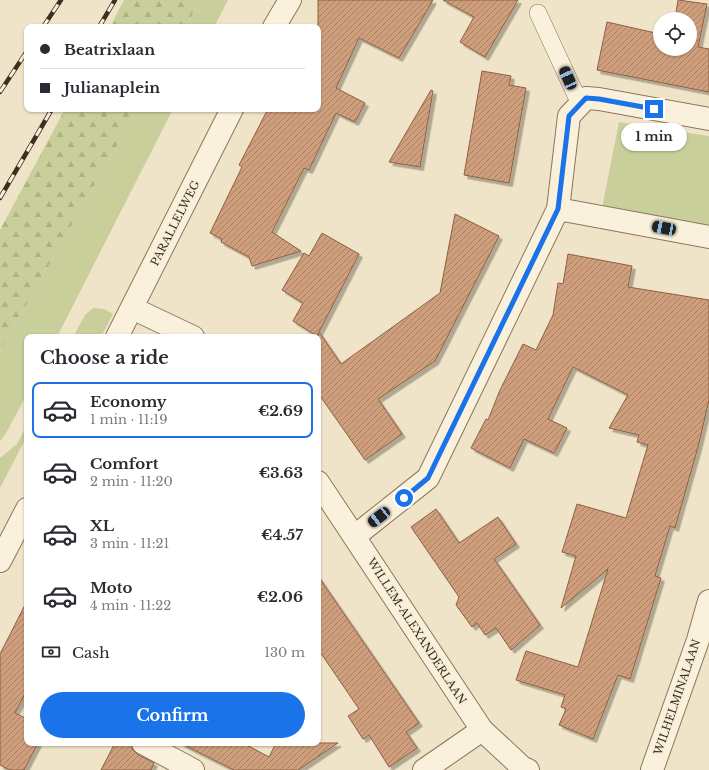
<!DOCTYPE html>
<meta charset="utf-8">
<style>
:root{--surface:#fff;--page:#f7f7f7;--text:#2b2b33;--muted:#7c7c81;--line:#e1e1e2;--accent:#1a73e8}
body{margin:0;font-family:"Libre Baskerville",serif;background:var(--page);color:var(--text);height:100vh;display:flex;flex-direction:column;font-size:15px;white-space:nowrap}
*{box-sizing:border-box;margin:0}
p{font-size:13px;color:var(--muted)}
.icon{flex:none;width:22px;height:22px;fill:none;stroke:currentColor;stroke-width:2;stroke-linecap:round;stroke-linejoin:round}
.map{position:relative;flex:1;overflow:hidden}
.side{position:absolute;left:24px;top:334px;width:297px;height:412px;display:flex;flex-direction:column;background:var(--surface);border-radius:8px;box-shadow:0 1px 3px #0004}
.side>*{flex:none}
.hud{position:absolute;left:24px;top:24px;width:297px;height:88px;border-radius:8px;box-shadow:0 1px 3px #0004;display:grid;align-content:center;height:88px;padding:0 16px;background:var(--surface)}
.fabs{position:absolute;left:653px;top:12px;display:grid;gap:8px}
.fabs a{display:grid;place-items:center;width:44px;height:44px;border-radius:50%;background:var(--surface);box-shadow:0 1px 3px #0004;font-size:20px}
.end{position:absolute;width:18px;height:18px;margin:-9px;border:5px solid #1a73e8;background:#fff;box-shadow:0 0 0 2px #fff}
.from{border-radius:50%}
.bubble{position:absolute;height:28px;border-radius:14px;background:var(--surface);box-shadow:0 1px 3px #0004;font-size:13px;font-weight:700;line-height:28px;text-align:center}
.car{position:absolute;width:12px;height:24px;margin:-12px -6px;border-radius:5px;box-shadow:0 0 3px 1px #0007;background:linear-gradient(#222 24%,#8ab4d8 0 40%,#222 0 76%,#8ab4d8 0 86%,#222 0)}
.hud b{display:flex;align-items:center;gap:14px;height:38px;font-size:15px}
.hud b+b{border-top:1px solid var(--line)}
.hud i{width:10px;height:10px;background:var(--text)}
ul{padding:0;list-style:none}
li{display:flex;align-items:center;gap:12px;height:56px;margin:0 8px 6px;padding:0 8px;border:2px solid transparent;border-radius:8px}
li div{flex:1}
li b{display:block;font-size:15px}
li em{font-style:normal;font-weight:700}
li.current{border-color:var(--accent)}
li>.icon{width:36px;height:36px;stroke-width:1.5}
h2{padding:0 16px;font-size:18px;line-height:48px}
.pay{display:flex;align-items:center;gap:10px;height:44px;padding:0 16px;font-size:15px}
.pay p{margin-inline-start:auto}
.primary-button{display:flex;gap:8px;margin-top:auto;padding:8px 16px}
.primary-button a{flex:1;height:46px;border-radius:24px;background:var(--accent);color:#fff;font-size:16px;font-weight:700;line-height:46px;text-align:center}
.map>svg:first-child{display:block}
.green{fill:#c9cf9b}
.forest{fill:url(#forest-firs)}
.building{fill:url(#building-hatch);stroke:#8d5f41;filter:url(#shadow)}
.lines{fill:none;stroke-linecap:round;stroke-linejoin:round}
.service-casing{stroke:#8d765c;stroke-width:18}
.minor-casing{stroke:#8d765c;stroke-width:24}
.service{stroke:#faf1dc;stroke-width:17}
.minor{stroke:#faf1dc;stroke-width:22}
.rail-casing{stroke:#3d2e20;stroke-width:4.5}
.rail{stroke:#f7eed8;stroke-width:3;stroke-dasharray:9;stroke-linecap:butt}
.route{stroke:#1a73e8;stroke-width:5}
.labels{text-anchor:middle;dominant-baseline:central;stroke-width:3.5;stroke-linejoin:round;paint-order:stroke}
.street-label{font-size:11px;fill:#3d2e20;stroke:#f7eed8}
</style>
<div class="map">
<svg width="709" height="770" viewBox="0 0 709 770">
<defs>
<pattern id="forest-firs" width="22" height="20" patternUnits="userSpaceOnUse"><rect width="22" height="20" fill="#c9cf9b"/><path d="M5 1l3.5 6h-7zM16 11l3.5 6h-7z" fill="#aeb285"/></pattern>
<pattern id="building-hatch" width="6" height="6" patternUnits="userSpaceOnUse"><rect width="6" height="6" fill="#cf9f7d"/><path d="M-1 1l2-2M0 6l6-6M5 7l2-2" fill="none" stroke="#a98266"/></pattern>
<filter id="shadow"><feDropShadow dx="3.5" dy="3.5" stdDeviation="0" flood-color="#0004"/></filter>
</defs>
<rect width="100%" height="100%" fill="#f0e4c8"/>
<g class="green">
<path d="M 201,0 L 228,0 L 214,27 L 185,27 Z"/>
<path d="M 138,109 L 173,109 L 57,337 L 27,337 L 27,394 L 5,435 L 0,441 L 0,351 Z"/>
<path d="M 619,122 L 709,136 L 709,225 L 602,208 Z"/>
<path d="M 93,308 L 104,309 L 113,314 L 101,337 L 73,337 L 85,315 Z"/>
<path d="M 27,424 L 27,436 L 0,488 L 0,458 L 17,444 Z"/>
</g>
<g class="forest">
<path d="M 124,0 L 201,0 L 185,27 L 110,27 Z"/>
<path d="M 65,109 L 138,109 L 0,351 L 0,230 Z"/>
</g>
<g class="building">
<path d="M 318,0 L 433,0 L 399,58 L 359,38 L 336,88 L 365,103 L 355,122 L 336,113 L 309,170 L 304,168 L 272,232 L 301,251 L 252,266 L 249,257 L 221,242 L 222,239 L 210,233 L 242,167 L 239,165 L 268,109 L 318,109 Z"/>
<path d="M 443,0 L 518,0 L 485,57 L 460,42 L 474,17 Z"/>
<path d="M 678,0 L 707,4 L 698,47 L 709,49 L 709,92 L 597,70 L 607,22 L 660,34 L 660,49 L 690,49 L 690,19 L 675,19 Z"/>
<path d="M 482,71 L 511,76 L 509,85 L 526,88 L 509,183 L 464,175 Z"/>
<path d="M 431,90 L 433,91 L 420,167 L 389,162 Z"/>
<path d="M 455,214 L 499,236 L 435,361 L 378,399 L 402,434 L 365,460 L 318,393 L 318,333 L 317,336 L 293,321 L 303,303 L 282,290 L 304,253 L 309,256 L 322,233 L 359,254 L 319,332 L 341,364 L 440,293 Z"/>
<path d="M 568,254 L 632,266 L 628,287 L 709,300 L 709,400 L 698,447 L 675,528 L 670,526 L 655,576 L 661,578 L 630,679 L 618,675 L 593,739 L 559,725 L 566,709 L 561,707 L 565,695 L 516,680 L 526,651 L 578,667 L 608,569 L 561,608 L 576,556 L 562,552 L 577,504 L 626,518 L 648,445 L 637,442 L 639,435 L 609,428 L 628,395 L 573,367 L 548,419 L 567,428 L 554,453 L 524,439 L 510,468 L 471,448 L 486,419 L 488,420 L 500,390 L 523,344 L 536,350 L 553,315 L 558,283 L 563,284 Z"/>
<path d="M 436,509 L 459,543 L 498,517 L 516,544 L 494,559 L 540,625 L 511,650 L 496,628 L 485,635 L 477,623 L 472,627 L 456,605 L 459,597 L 411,527 Z"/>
<path d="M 318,576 L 419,723 L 406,732 L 417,748 L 389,767 L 369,735 L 363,739 L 348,716 L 359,709 L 318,649 Z"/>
<path d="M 27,601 L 27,690 L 15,713 L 27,719 L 27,743 L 38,743 L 24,770 L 10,770 L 0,765 L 0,654 Z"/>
<path d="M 115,743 L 131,743 L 132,749 L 137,754 L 154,763 L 151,770 L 101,770 Z"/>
<path d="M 180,743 L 243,743 L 269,757 L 276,743 L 338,743 L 298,770 L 234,770 Z"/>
</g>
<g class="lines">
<defs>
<path id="service" d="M 538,13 L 580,104"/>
<g id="minor">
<path d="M 274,27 L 290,0"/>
<path d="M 709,119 L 599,99 L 586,98 L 569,116 L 558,209 L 709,237"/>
<path d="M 132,308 L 193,337"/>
<path d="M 117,337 L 232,109"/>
<path d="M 318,482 L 482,730 L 523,768 L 528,770"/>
<path d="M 355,536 L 428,478 L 558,209"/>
<path d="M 0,561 L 27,509"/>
<path d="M 143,743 L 193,770"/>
<path d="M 424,770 L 482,730"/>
<path d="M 652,770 L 698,640 L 709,601"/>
</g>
</defs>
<use href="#service" class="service-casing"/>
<use href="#minor" class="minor-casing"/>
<use href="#service" class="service"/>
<use href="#minor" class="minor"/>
<defs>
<g id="rail">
<path d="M 43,27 L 61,0"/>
<path d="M 99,27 L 115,0"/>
<path d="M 0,92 L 27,51"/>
<path d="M 0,198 L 52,109"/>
</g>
</defs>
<use href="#rail" class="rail-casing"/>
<use href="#rail" class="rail"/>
</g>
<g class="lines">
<path class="route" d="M 404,498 L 428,478 L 558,209 L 569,116 L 586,98 L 599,99 L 654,109"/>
</g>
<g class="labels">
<g class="street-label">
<text transform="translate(175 223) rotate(-63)">PARALLELWEG</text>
<text transform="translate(417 631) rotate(57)">WILLEM-ALEXANDERLAAN</text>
<text transform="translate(677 697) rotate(-71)">WILHELMINALAAN</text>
</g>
</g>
</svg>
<div class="fabs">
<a><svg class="icon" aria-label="locate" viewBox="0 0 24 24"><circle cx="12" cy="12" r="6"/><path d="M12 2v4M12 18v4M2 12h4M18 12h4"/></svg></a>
</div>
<i class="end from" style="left:404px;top:498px"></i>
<i class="end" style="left:654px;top:109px"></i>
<div class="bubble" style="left:621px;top:123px;width:66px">1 min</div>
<i class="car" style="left:568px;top:78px;rotate:336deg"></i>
<i class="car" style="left:664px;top:228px;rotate:281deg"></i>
<i class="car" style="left:379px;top:517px;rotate:232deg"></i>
<div class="hud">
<b><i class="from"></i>Beatrixlaan</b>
<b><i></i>Julianaplein</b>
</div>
<section class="side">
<h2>Choose a ride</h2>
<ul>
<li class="current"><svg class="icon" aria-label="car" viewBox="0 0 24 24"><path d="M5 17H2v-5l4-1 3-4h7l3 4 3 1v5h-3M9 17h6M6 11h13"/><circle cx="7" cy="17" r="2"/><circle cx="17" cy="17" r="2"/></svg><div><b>Economy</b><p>1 min · 11:19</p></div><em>€2.69</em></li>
<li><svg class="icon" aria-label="car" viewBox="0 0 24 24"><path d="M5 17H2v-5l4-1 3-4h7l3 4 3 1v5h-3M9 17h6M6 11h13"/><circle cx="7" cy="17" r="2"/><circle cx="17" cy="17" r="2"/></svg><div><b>Comfort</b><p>2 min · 11:20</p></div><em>€3.63</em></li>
<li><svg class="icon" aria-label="car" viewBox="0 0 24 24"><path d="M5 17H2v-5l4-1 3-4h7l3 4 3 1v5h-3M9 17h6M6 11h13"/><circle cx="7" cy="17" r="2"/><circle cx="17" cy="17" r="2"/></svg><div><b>XL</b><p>3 min · 11:21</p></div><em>€4.57</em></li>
<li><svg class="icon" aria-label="car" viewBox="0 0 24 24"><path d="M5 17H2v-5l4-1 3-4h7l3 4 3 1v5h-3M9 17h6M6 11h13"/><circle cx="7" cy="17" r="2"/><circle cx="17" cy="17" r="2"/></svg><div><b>Moto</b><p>4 min · 11:22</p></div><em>€2.06</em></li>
</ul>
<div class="pay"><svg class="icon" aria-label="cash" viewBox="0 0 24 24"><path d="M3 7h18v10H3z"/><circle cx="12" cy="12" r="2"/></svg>Cash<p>130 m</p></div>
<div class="primary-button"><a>Confirm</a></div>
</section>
</div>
